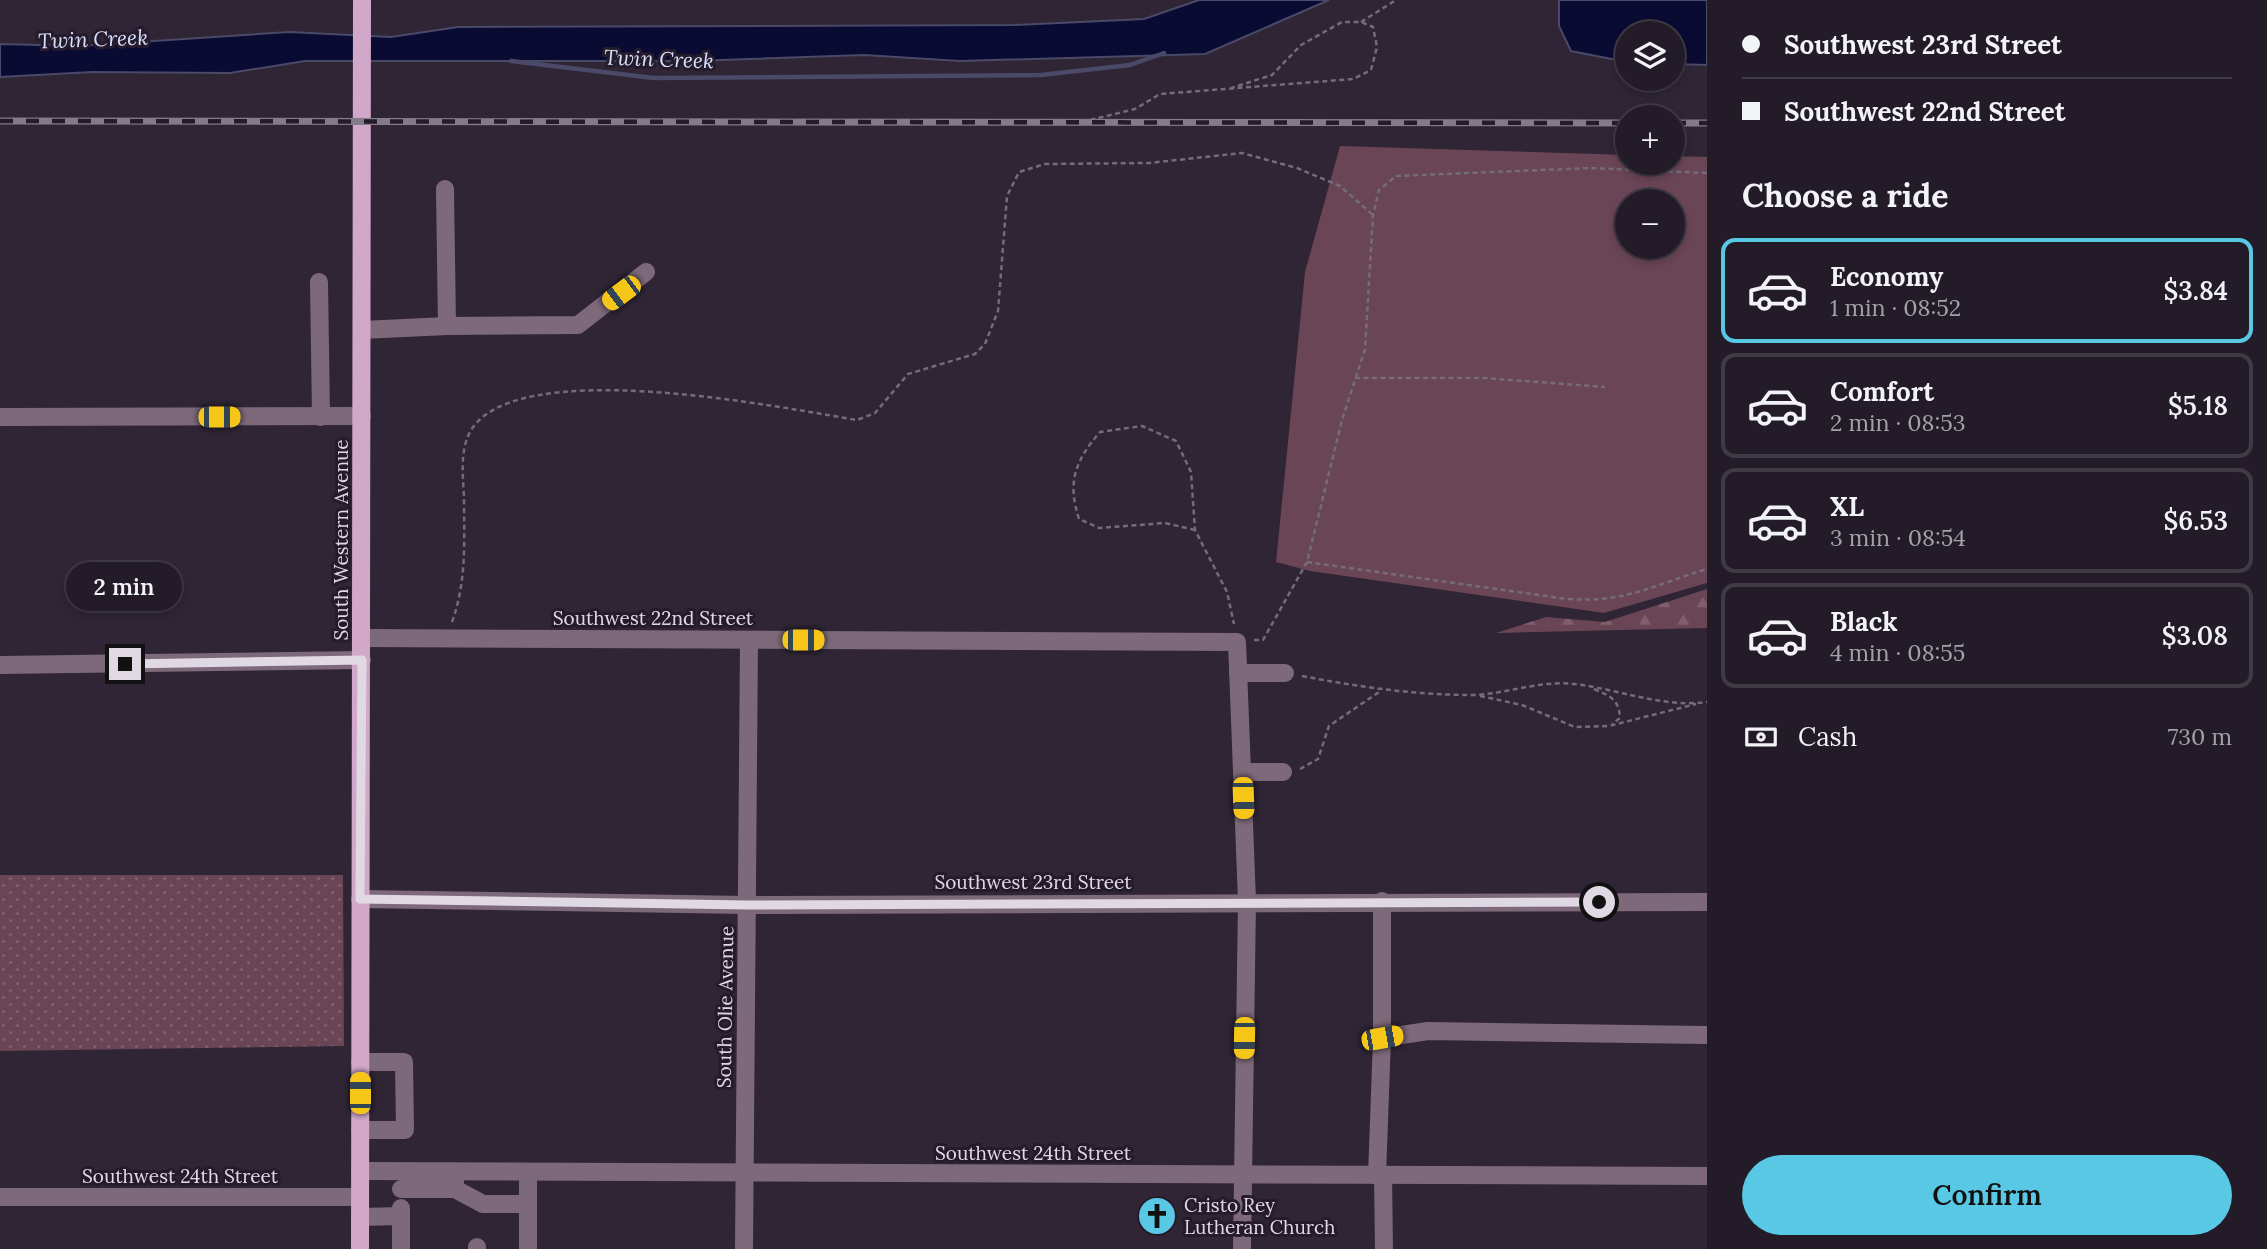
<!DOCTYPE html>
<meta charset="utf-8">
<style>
:root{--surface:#231c28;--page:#2f2934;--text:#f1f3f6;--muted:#a3a1a8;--line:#403a45;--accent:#59c8e5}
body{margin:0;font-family:Lora,serif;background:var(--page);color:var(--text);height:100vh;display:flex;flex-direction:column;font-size:26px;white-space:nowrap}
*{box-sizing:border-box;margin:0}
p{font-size:23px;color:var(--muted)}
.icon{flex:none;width:38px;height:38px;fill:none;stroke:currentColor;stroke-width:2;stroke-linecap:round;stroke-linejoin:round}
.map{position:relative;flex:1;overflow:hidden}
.details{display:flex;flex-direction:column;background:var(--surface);width:560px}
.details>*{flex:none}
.guide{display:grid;align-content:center;height:154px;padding:0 35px;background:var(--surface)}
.tools{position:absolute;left:1615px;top:21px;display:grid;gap:14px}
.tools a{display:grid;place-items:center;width:70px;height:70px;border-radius:50%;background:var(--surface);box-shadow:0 4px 10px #0003,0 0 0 2px var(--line);font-size:35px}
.end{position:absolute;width:32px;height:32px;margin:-16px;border:9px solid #e0d9e4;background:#111;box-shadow:0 0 0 4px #111}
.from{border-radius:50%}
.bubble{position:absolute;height:49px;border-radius:24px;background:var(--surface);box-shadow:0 4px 10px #0003,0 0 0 2px var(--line);font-size:23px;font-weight:600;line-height:49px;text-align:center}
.car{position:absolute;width:21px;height:42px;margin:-21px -10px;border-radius:9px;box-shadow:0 0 5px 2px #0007;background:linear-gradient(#f5c518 24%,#345 0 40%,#f5c518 0 76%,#345 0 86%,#f5c518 0)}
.guide b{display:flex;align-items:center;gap:24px;height:66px;font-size:26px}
.guide b+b{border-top:2px solid var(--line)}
.guide i{width:18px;height:18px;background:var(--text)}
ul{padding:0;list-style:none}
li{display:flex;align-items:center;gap:21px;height:105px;margin:0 14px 10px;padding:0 21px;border:4px solid var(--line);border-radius:14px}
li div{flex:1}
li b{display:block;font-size:26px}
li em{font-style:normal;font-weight:600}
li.active{border-color:var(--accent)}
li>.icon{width:63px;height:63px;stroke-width:1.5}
h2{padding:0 35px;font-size:32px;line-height:84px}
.pay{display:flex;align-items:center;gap:18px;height:77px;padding:0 35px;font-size:26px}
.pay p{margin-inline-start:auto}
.button{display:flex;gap:14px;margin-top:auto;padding:14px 35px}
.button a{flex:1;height:80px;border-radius:42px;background:var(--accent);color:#111;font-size:28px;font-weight:600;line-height:80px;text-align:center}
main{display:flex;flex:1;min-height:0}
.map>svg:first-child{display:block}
.grass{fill:url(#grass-dots)}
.forest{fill:url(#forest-firs)}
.green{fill:#6a4555;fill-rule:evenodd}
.water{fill:#0a0b33;stroke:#4a4968;stroke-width:2}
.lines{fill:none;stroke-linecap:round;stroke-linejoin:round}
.stream{stroke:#4a4968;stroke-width:4.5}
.path{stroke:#746c7a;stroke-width:2.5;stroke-dasharray:5 3.5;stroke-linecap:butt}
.minor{stroke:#7d6979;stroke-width:18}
.major{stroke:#d1a8ca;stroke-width:18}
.rail-casing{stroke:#837b88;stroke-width:7}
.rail{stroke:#251b2b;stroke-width:4.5;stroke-dasharray:13;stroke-linecap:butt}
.route{stroke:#e0d9e4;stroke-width:9}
.labels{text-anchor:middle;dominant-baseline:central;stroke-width:6;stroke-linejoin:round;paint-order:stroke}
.street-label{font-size:19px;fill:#e0d9e4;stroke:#251b2b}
.poi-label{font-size:19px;fill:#e0d9e4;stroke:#251b2b;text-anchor:start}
.water-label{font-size:21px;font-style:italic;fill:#d7dffe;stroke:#251b2b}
</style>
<main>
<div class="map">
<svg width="1707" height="1249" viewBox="0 0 1707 1249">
<defs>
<pattern id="grass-dots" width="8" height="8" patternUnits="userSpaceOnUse" patternTransform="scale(1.75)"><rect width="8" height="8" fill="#6a4555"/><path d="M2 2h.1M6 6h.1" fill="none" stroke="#7f5f6d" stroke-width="1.8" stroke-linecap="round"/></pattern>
<pattern id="forest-firs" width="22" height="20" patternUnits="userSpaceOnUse" patternTransform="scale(1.75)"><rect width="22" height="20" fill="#6a4555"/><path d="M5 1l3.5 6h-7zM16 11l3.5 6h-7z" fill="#7f5f6d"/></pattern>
</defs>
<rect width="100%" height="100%" fill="#2f2535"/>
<path class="grass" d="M 0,875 L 343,875 L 344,1046 L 0,1051 Z"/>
<path class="forest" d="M 1707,589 L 1707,628 L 1496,633 L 1546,617 L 1605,622 Z"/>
<path class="green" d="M 1340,146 L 1627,155 L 1628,163 L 1673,163 L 1673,156 L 1707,157 L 1707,583 L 1604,613 L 1310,571 L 1276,562 L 1305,272 ZM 1628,201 L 1673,201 L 1673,247 L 1628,247 Z"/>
<g class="water">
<path d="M 1199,0 L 1329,0 L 1205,54 L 960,61 L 864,55 L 694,61 L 305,61 L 230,73 L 92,72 L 0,77 L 0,44 L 78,46 L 289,32 L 391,37 L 458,27 L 1014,25 L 1144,19 Z"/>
<path d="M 1559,0 L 1707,0 L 1707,65 L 1673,64 L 1673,33 L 1628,33 L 1627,62 L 1571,51 L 1559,26 Z"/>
</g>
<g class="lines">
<path class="stream" d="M 511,61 L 654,78 L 1041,75 L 1130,65 L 1164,53"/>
<g class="path">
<path d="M 1361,22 L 1396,0"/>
<path d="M 1082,122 L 1135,109 L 1160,94 L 1353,79 L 1371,70 L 1377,47 L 1373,27 L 1361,22 L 1342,22 L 1301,45 L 1272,75 L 1231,88"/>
<path d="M 1355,378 L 1483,378 L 1605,387"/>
<path d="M 1195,530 L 1165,523 L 1099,528 L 1079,519 C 1067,482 1075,461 1100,432 L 1142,426 L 1176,441 L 1191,472 L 1195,530 L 1227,592 L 1234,624"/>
<path d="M 1307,562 L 1567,599 C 1627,603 1653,585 1707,569"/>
<path d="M 452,622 C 467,581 464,540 464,497 C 463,476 460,453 469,434 C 509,352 783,408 857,420 L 875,413 L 908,374 L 975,354 L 985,344 L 998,311 L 1007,196 L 1019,172 L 1045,164 L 1149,163 L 1242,153 L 1297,168 L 1340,186 L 1373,215"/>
<path d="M 1254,640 L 1263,640 L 1307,562 L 1342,420 L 1365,349 L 1373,215 L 1379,190 L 1396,176 L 1591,168 L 1707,173"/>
<path d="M 1302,676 C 1359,687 1415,695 1473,695 C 1507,694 1539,680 1574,684 C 1619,689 1661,708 1707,702"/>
<path d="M 1594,689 C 1610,696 1619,699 1620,718 L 1612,724"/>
<path d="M 1480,696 L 1522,705 L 1575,727 L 1609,726 L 1696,704"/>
<path d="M 1300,769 L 1318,759 L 1329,726 L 1379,692"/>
</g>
<g class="minor">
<path d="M 319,282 L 321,417"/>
<path d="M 447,326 L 578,325 L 646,272"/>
<path d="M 362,330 L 447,326 L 445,189"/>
<path d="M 0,417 L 362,416"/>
<path d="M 362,638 L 1237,642 L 1247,901 L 1242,1249"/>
<path d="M 0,665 L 362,660"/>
<path d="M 1238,673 L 1285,673"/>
<path d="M 1242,772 L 1283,772"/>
<path d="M 360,899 L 747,905 L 1707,902"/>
<path d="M 1382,1038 L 1428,1031 L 1707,1035"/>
<path d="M 360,1130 L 405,1130 L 404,1062 L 360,1062"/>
<path d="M 360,1171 L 1707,1176"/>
<path d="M 455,1172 L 455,1189 L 483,1204 L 528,1204"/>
<path d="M 528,1172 L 528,1249"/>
<path d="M 1383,1175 L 1384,1249"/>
<path d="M 1377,1176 L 1382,1038 L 1382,901"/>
<path d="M 401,1189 L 455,1189"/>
<path d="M 0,1197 L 360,1197"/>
<path d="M 360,1217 L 401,1216"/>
<path d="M 477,1247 L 477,1249"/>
<path d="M 401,1249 L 401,1208"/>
<path d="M 744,1249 L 749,640"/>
</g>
<path class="major" d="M 360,1249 L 362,0"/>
<defs>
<g id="rail">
<path d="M 0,121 L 1628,123"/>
<path d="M 1673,123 L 1707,123"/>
</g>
</defs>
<use href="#rail" class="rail-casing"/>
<use href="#rail" class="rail"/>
</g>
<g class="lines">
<path class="route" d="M 125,664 L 362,660 L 360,899 L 747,905 L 1599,902"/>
</g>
<defs>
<symbol id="church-disc" viewBox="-11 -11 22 22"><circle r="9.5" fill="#59c8e5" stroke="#251b2b"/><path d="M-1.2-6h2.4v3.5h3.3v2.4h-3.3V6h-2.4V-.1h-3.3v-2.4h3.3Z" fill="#111"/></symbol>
</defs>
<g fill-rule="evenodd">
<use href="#church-disc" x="1135" y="1194" width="44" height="44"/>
</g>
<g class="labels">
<g class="street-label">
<text transform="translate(341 540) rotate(-90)">South Western Avenue</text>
<text x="653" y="618">Southwest 22nd Street</text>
<text x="1033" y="882">Southwest 23rd Street</text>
<text transform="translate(725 1007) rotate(-89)">South Olie Avenue</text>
<text x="1033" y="1153">Southwest 24th Street</text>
<text x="180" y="1176">Southwest 24th Street</text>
</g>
<g class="poi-label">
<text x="1184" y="1205">Cristo Rey<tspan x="1184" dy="22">Lutheran Church</tspan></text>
</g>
<g class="water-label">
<text transform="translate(93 39) rotate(-2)">Twin Creek</text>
<text transform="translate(659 59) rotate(2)">Twin Creek</text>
</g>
</g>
</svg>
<div class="tools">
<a><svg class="icon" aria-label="layers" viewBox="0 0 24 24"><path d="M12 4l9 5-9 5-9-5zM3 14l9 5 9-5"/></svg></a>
<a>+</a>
<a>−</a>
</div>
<i class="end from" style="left:1599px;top:902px"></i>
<i class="end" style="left:125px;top:664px"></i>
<div class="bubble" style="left:66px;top:562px;width:116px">2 min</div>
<i class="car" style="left:621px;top:293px;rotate:233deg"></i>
<i class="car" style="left:219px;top:417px;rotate:90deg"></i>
<i class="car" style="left:803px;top:640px;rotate:90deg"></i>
<i class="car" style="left:1243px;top:798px;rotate:178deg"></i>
<i class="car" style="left:1244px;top:1038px;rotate:181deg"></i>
<i class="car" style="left:1382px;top:1038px;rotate:80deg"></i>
<i class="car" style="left:360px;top:1093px;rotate:0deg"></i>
</div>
<section class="details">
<div class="guide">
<b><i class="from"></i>Southwest 23rd Street</b>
<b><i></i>Southwest 22nd Street</b>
</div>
<h2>Choose a ride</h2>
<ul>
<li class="active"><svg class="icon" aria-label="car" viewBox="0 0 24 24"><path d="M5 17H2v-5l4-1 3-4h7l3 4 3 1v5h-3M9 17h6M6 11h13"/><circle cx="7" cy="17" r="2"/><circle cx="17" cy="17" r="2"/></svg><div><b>Economy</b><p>1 min · 08:52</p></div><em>$3.84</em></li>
<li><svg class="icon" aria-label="car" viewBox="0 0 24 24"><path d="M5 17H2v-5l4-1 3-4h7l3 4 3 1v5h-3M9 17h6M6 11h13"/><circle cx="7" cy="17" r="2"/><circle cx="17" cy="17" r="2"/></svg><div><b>Comfort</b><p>2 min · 08:53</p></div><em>$5.18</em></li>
<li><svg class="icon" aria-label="car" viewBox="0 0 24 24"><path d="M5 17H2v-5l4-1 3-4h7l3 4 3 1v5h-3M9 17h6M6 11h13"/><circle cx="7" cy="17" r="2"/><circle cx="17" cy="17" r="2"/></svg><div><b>XL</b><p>3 min · 08:54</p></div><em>$6.53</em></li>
<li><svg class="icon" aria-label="car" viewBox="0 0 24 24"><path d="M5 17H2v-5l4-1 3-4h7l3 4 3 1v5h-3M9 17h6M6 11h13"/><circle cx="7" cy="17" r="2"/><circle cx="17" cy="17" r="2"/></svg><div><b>Black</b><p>4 min · 08:55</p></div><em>$3.08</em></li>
</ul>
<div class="pay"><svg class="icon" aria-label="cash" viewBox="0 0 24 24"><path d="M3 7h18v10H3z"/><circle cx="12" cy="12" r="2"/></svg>Cash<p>730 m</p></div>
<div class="button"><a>Confirm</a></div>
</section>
</main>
